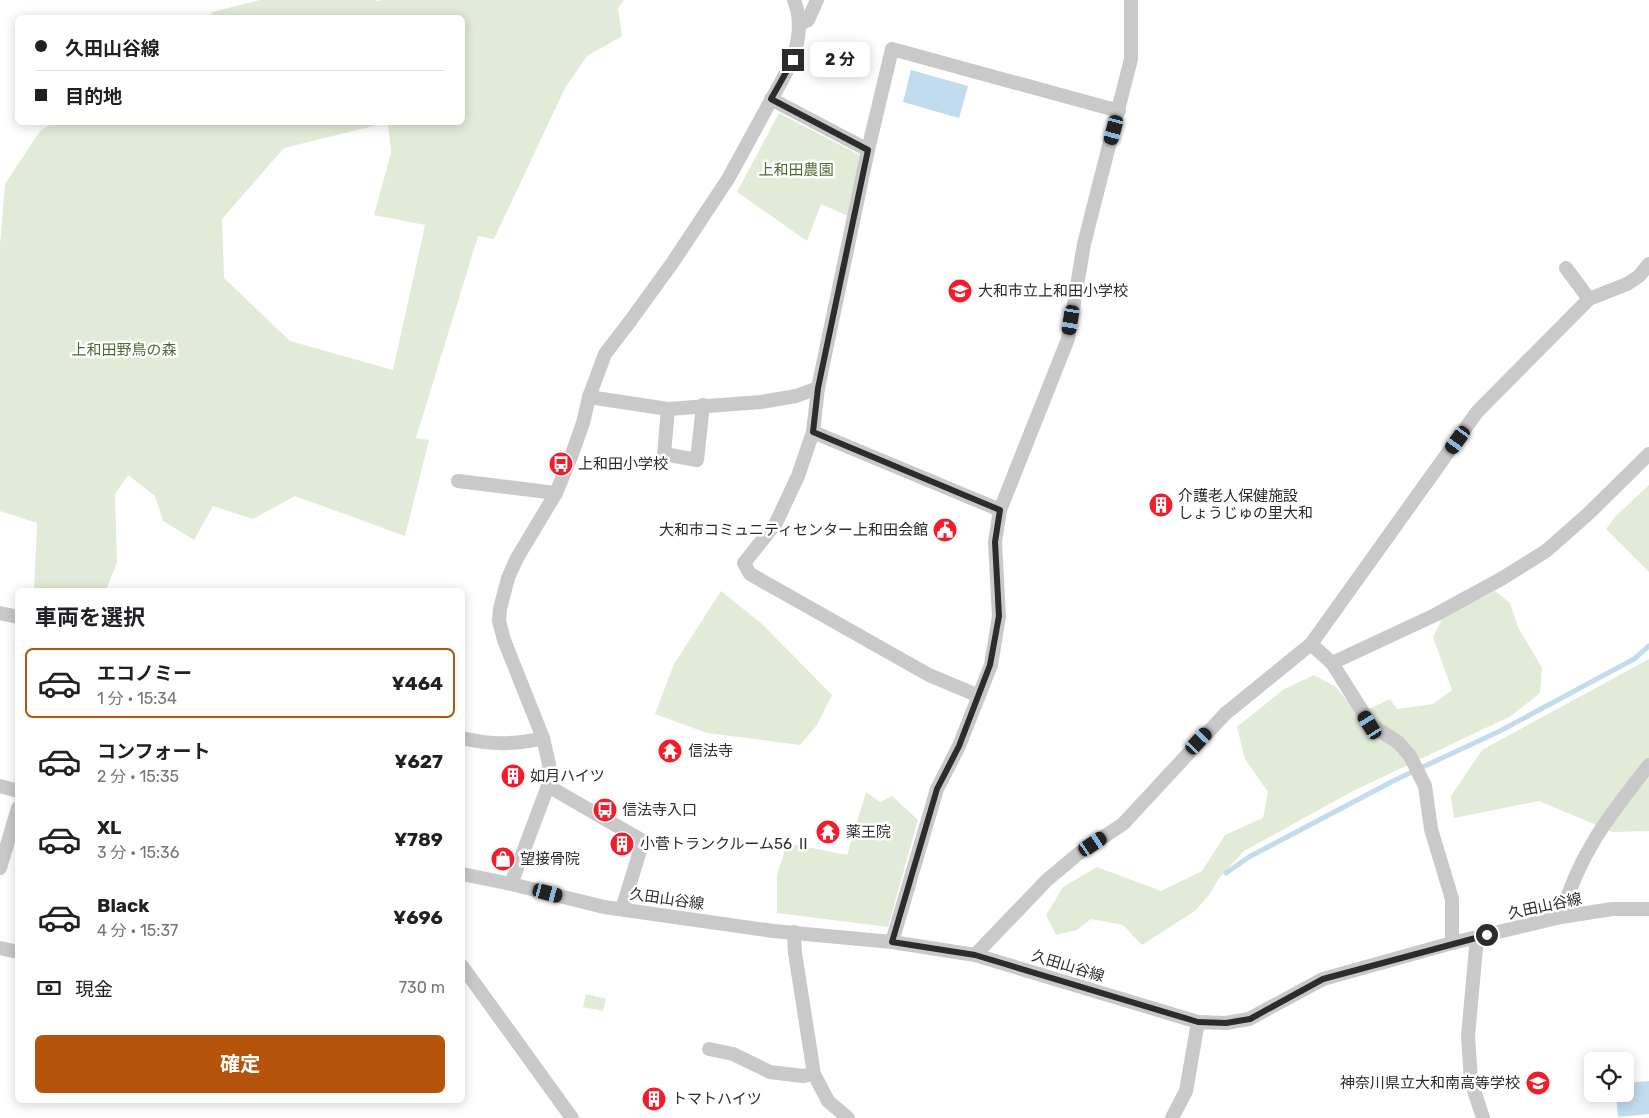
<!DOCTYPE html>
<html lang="ja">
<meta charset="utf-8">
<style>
:root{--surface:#fff;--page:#f2f2f2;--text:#202124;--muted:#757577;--line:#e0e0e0;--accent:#b45309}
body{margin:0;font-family:Rubik,"Noto Sans JP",sans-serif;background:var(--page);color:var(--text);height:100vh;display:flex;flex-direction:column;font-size:19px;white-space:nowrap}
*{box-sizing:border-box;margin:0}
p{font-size:16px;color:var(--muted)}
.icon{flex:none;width:28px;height:28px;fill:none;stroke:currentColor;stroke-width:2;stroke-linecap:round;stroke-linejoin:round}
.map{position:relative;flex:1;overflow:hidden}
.details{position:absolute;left:15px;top:588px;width:450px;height:515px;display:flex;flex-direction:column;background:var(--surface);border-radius:8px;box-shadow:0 2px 12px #0003}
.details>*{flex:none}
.hud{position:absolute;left:15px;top:15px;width:450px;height:110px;border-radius:8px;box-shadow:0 2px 12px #0003;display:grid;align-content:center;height:110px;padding:0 20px;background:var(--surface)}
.buttons{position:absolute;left:1584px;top:1052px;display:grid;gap:10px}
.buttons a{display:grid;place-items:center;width:50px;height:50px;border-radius:8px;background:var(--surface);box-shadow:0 2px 12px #0003;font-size:25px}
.end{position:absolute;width:22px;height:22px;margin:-11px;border:6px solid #2c2c2c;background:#fff;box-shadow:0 0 0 2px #fff}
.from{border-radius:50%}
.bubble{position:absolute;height:35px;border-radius:8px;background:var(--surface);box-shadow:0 2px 12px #0003;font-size:16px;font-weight:700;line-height:35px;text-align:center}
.car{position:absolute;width:15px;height:30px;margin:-15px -8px;border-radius:6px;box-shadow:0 0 4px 1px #0007;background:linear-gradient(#222 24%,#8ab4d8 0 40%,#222 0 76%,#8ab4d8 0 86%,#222 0)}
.hud b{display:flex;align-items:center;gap:18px;height:48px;font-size:19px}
.hud b+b{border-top:1px solid var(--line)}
.hud i{width:12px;height:12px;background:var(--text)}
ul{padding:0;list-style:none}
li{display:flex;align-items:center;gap:15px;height:70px;margin:0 10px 8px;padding:0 10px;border:2px solid transparent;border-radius:8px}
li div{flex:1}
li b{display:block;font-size:19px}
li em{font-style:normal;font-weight:700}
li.selected{border-color:var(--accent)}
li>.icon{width:45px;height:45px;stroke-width:1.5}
h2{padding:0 20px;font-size:22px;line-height:60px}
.pay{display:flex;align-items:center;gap:12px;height:55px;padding:0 20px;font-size:19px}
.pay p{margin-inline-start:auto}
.button{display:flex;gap:10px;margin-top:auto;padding:10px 20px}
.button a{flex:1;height:58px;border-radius:8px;background:var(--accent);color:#fff;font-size:20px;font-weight:700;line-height:58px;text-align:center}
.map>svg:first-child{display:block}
.green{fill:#e2ebd7}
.water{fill:#c1dced}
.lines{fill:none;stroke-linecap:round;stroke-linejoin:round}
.stream{stroke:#c1dced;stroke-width:5}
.minor{stroke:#c9c9c9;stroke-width:14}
.route{stroke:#2c2c2c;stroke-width:6}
.labels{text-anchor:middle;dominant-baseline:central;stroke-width:5;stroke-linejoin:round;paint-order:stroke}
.park-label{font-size:15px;fill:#4e6a36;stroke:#fff}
.poi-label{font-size:15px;fill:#2c2c2c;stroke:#fff;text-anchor:start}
.street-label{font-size:15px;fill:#2c2c2c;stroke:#fff}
</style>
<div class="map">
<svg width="1649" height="1118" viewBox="0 0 1649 1118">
<rect width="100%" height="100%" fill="#fff"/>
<g class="green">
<path d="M 260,0 L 375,0 L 378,1 L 381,0 L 624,0 L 618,8 L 622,36 L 587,56 L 565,88 L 494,239 L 478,236 L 416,438 L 429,440 L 405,536 L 295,496 L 253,519 L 213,506 L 194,540 L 163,521 L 155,496 L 128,475 L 115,494 L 117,563 L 106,590 L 34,590 L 37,523 L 0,511 L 0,245 L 5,184 L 40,131 L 55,122 L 386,123 L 284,148 L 222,219 L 224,278 L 290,341 L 393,370 L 425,225 L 374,215 L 391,153 L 388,123 L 462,122 L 462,18 L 210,17 L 212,12 Z"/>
<path d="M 779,113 L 865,158 L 850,217 L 821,204 L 807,241 L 737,192 Z"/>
<path d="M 1649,485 L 1649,572 L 1606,529 L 1616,516 Z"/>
<path d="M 721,591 L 762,624 L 832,695 L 817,725 L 800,745 L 707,733 L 655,714 L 674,664 Z"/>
<path d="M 1495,591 L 1510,603 L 1518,627 L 1542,668 L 1540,693 L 1511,716 L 1353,791 L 1244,851 L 1220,877 L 1209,895 L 1195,911 L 1142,945 L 1123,925 L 1091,919 L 1077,930 L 1056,935 L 1046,915 L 1063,887 L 1097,867 L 1161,891 L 1202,871 L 1225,835 L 1263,818 L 1268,792 L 1245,759 L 1237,727 L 1284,689 L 1314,675 L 1336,687 L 1358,714 L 1390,699 L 1397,709 L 1433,704 L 1452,690 L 1433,637 L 1443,617 Z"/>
<path d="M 1649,659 L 1649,831 L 1613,832 L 1539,801 L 1454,818 L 1451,796 L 1482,750 Z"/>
<path d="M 866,792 L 880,802 L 892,796 L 918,820 L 888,927 L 777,913 L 777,875 L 787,843 L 847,855 Z"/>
<path d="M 586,994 L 606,999 L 603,1011 L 583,1007 Z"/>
</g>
<g class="water">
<path d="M 911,70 L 968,86 L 959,118 L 903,102 Z"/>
<path d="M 1649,1081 L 1649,1114 L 1618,1117 L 1616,1094 L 1625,1094 L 1625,1083 Z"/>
</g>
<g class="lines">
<path class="stream" d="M 1226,873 L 1249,857 L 1397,779 L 1500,731 L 1634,659 L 1649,646"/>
<g class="minor">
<path d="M 799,24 L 808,20 L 817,0"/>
<path d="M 771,99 L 868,150"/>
<path d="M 1566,268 L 1589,299"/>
<path d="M 589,397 L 668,409 L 761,402 L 796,396 L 818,388"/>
<path d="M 668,409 L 664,454 L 697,460 L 703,405"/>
<path d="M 813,432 L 1000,510"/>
<path d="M 458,481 L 556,493"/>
<path d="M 0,613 L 18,617"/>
<path d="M 1311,644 L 1332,663 L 1371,725 L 1399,743 L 1410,756 L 1425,786 L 1431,829 L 1452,899 L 1452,943"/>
<path d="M 1332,663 L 1435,615 L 1501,579 L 1546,551 L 1588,514 L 1649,454"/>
<path d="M 979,696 L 929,675 L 750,574 L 744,563 L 776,523 L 798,476 L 813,432 L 818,388 L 868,150 L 892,49 L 1119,111"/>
<path d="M 462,738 C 490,745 516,745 543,738"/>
<path d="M 0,786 L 18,791"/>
<path d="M 548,786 L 643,841 L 622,909"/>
<path d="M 0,868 L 18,808"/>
<path d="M 462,874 L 511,884 L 604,907 L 773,931 L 892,942 L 975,955 L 1198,1022 L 1226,1023 L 1249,1019 L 1323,979 L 1452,943 L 1561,917 L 1612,909 L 1649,909"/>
<path d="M 511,884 L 548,786 L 549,764 L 543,738 L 504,640 L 499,621 L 500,609 L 508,578 L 517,558 L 556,493 L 572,454 L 583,423 L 589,397 L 605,354 L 631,320 L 673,262 L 728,179 L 793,60 C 799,39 802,20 794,0"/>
<path d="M 1561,917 C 1579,853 1609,816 1649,765"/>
<path d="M 794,932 L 795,953 L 814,1074 L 828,1101 L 848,1118"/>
<path d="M 1477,937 L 1468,1036 L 1471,1081 L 1483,1118"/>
<path d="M 892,942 L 937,789 L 959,746 L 991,665 L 999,616 L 995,542 L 1000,510 L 1068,339 L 1084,244 L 1131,59 L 1131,0"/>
<path d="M 0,948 L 18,952"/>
<path d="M 975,955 L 1047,880 L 1078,854 L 1123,824 L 1225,714 L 1311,644 L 1477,412 L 1589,299 L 1627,284 L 1639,276 L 1649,264"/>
<path d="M 462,966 L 572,1118"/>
<path d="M 709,1049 L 733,1054 L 770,1072 L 803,1076 L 814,1074"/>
<path d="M 1172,1118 L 1186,1091 L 1198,1022"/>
</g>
</g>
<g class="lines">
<path class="route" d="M 793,60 L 771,99 L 868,150 L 818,388 L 813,432 L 1000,510 L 995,542 L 999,616 L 990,665 L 959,746 L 937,789 L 892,942 L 975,955 L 1198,1022 L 1226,1023 L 1250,1019 L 1323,979 L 1487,935"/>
</g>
<defs>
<symbol id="school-disc" viewBox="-11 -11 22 22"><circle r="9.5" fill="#f41c2b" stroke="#fff"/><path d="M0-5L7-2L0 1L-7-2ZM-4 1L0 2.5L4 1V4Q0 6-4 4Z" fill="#fff"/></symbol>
<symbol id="bus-disc" viewBox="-11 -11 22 22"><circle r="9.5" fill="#f41c2b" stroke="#fff"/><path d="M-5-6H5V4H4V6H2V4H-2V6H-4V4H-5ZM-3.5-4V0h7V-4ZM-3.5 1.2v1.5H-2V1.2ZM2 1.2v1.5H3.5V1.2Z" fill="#fff"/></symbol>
<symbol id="building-disc" viewBox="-11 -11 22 22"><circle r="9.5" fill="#f41c2b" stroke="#fff"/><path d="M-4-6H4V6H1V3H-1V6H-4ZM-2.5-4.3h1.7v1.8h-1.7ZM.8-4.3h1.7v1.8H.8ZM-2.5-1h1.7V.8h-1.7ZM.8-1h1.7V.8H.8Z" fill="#fff"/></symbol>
<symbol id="civic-disc" viewBox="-11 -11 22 22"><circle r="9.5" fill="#f41c2b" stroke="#fff"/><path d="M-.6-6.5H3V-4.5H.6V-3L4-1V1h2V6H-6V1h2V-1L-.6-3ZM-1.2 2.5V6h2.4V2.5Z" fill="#fff"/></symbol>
<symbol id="temple-disc" viewBox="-11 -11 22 22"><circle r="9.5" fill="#f41c2b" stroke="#fff"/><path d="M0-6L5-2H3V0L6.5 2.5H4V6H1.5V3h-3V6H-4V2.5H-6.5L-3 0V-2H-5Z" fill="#fff"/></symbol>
<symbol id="shop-disc" viewBox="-11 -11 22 22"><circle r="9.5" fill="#f41c2b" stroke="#fff"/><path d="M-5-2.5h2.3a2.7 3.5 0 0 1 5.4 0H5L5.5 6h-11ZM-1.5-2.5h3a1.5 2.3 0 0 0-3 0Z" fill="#fff"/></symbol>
</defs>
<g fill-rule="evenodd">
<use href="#school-disc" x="946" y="277" width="28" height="28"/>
<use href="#bus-disc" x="547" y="450" width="28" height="28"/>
<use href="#building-disc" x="1147" y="491" width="28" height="28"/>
<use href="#civic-disc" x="931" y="516" width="28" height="28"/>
<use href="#temple-disc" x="656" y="737" width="28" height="28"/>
<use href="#building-disc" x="499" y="762" width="28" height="28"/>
<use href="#bus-disc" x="591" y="796" width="28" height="28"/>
<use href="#temple-disc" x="814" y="818" width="28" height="28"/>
<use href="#building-disc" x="608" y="830" width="28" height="28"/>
<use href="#shop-disc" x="489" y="845" width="28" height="28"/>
<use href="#school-disc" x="1524" y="1069" width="28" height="28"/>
<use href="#building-disc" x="640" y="1085" width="28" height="28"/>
</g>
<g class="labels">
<g class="park-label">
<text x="796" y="170">上和田農園</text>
<text x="124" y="350">上和田野鳥の森</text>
</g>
<g class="poi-label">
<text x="978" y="291">大和市立上和田小学校</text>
<text x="578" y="464">上和田小学校</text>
<text x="1178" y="496">介護老人保健施設<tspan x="1178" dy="17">しょうじゅの里大和</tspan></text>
<text x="928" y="530" text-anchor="end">大和市コミュニティセンター上和田会館</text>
<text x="688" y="751">信法寺</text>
<text x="530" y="776">如月ハイツ</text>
<text x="622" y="810">信法寺入口</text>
<text x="846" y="832">薬王院</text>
<text x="640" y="844">小菅トランクルーム56 Ⅱ</text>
<text x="520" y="859">望接骨院</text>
<text x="1520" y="1083" text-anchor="end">神奈川県立大和南高等学校</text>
<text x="672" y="1099">トマトハイツ</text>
</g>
<g class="street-label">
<text transform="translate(667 899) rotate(8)">久田山谷線</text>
<text transform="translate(1545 906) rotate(-12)">久田山谷線</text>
<text transform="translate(1068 966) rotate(17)">久田山谷線</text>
</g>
</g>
</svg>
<div class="buttons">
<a><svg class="icon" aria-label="locate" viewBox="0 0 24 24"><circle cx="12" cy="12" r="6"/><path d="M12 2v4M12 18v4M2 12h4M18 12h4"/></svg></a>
</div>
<i class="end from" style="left:1487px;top:935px"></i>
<i class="end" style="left:793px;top:60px"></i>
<div class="bubble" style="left:810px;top:42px;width:60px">2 分</div>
<i class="car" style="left:1114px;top:130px;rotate:195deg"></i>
<i class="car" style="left:1071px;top:320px;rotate:189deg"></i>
<i class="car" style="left:1458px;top:440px;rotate:216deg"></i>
<i class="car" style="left:1370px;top:725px;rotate:328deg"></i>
<i class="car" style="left:1199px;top:741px;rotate:43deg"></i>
<i class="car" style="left:1093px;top:844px;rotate:56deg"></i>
<i class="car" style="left:548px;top:893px;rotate:105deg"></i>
<div class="hud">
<b><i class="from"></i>久田山谷線</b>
<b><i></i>目的地</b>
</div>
<section class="details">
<h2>車両を選択</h2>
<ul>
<li class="selected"><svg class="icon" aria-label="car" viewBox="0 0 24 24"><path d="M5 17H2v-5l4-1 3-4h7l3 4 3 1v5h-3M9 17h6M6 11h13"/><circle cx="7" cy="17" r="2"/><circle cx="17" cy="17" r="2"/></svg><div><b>エコノミー</b><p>1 分 · 15:34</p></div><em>¥464</em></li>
<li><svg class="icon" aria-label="car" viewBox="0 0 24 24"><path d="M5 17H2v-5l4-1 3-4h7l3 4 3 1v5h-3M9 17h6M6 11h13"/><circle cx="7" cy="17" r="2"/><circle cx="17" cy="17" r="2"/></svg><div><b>コンフォート</b><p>2 分 · 15:35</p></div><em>¥627</em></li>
<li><svg class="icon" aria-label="car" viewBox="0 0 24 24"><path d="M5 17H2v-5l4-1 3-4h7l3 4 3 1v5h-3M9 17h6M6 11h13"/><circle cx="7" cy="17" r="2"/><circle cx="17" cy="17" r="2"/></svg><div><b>XL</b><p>3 分 · 15:36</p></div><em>¥789</em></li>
<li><svg class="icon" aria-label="car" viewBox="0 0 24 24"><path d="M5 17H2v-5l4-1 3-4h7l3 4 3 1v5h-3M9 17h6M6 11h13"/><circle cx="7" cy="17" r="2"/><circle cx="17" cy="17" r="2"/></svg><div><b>Black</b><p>4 分 · 15:37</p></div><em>¥696</em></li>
</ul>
<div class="pay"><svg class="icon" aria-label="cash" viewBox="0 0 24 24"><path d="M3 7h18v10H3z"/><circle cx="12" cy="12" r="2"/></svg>現金<p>730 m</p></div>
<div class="button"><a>確定</a></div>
</section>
</div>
